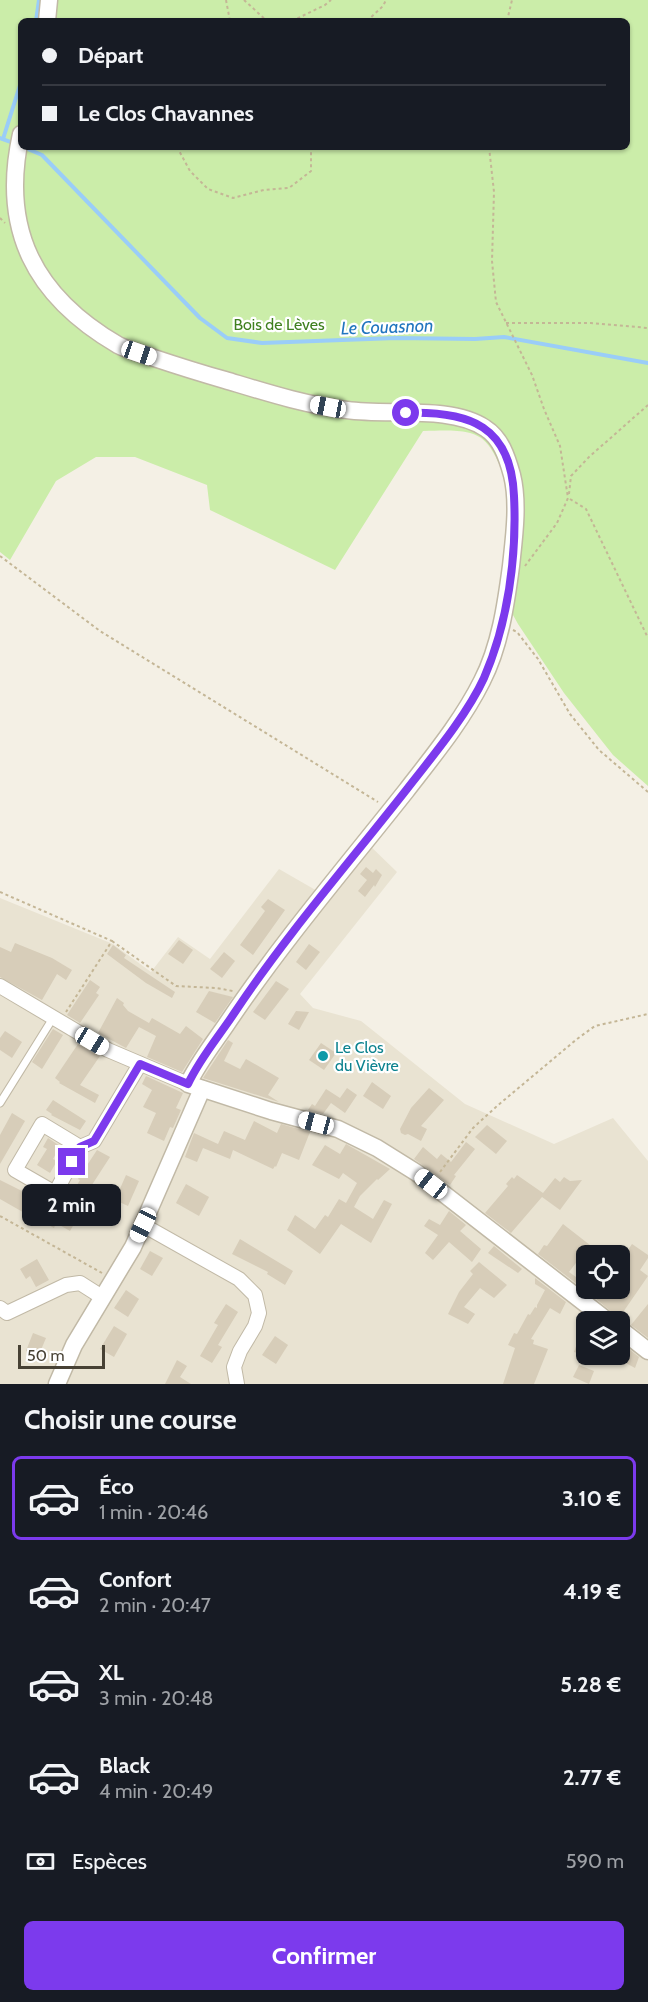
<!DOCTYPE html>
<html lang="fr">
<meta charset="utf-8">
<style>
:root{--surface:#171b24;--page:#242831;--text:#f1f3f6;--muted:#9ea1a6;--line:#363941;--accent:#7c3aed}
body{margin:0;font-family:Cabin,sans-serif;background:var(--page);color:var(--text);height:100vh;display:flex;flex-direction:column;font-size:22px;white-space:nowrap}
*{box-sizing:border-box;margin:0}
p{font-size:20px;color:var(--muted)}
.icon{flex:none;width:33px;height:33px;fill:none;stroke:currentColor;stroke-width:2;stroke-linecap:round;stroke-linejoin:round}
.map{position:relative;height:1384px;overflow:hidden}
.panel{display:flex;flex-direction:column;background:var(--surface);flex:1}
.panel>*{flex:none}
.top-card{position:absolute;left:18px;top:18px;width:612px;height:132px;border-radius:9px;box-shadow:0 2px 4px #0004;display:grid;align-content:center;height:132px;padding:0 24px;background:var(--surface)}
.fabs{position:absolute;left:576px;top:1245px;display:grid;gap:12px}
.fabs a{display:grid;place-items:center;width:54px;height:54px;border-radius:9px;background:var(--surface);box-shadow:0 2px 4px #0004;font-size:30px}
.scale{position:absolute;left:18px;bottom:15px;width:87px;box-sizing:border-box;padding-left:6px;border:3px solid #474134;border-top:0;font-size:16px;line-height:21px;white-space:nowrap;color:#474134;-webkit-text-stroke:4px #fff;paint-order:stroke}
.end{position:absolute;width:27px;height:27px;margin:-14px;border:8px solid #7c3aed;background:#fff;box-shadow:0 0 0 3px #fff}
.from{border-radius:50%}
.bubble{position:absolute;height:42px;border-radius:9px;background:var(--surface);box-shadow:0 2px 4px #0004;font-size:20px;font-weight:800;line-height:42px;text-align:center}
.car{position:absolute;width:18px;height:36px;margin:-18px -9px;border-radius:8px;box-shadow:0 0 4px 2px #0007;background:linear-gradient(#fff 24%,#345 0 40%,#fff 0 76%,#345 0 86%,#fff 0)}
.top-card b{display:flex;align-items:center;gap:21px;height:57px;font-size:22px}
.top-card b+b{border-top:2px solid var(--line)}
.top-card i{width:15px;height:15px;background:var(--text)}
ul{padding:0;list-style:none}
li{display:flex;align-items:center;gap:18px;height:84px;margin:0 12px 9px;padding:0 12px;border:3px solid transparent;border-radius:9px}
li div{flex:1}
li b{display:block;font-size:22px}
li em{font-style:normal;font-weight:800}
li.on{border-color:var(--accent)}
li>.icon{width:54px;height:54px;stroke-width:1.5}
h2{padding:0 24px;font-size:27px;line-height:72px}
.pay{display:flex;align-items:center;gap:15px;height:66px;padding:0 24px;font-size:22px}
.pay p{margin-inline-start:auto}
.cta{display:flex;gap:12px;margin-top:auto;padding:12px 24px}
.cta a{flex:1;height:69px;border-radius:9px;background:var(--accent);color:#fff;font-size:24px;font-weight:800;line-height:69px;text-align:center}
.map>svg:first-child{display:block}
.residential{fill:#e9e3d2;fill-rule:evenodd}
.green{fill:#cbeda9;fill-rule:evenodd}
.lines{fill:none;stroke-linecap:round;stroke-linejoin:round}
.stream{stroke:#9acdf8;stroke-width:4}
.building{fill:#d7cdb9}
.service-casing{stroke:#c1b9a6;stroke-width:9}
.minor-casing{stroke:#c1b9a6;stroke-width:16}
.tertiary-casing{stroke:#c1b9a6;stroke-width:19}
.path{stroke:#c4b696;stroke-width:2;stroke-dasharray:3 3;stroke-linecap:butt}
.service{stroke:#fff;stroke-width:7}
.minor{stroke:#fff;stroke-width:14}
.tertiary{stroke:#fff;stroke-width:16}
.route{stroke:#7c3aed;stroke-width:8}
.culture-dot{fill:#0f9aa8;stroke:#fff;stroke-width:2}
.labels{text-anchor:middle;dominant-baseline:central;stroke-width:4.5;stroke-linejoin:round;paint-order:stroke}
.park-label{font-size:16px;fill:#408020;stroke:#fff}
.culture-label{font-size:16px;fill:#0d838f;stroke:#fff;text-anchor:start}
.water-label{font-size:18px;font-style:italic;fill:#2175bf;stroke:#fff}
</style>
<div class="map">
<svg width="648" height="1384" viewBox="0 0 648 1384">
<rect width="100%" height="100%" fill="#f4f0e5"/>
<path class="residential" d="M 363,839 L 397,872 L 300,994 L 313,1008 L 361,1021 L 465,1104 L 554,1144 L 613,1118 L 648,1161 L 648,1384 L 0,1384 L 0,898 L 113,944 L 151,972 L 178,937 L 210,959 L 279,869 L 319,892 ZM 586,1256 L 620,1256 L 620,1288 L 586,1288 ZM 586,1322 L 620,1322 L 620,1354 L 586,1354 Z"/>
<path class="green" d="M 0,0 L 648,0 L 648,786 L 613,755 L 564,693 L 518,624 L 508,606 L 520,477 L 511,446 L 485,420 L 455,420 L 484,433 L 500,452 L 508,485 C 487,431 481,429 423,431 L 335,570 L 210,510 L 207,485 L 135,457 L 96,457 L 56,481 L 10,560 L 0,552 ZM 21,21 L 627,21 L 627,147 L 21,147 Z"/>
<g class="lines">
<g class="stream">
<path d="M 36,21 L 39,0"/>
<path d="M 0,138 L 16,144"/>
<path d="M 3,139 L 21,82"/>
<path d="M 23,147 L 42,155 L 200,318 L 227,338 L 262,343 L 396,338 L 475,339 L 504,337 L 648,363"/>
</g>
</g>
<g class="building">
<path d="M 366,867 L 373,873 L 376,869 L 382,875 L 375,887 L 374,885 L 365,897 L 358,891 L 367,880 L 360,874 Z"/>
<path d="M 268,899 L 285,910 L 253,955 L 240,945 L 265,911 L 261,907 Z"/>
<path d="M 179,940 L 193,950 L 183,964 L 168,954 Z"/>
<path d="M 15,943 L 52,958 L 72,970 L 66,980 L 57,974 L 42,1000 L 0,977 L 0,947 L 11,952 Z"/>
<path d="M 309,944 L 320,952 L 306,970 L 296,962 Z"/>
<path d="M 113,945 L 126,955 L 124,958 L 175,992 L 172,998 L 146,983 L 107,954 Z"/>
<path d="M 224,952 L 235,961 L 222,978 L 210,969 Z"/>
<path d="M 90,980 L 100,987 L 96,993 L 99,995 L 80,1023 L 67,1015 Z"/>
<path d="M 276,981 L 289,989 L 265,1020 L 253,1012 Z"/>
<path d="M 209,991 L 233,997 L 215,1023 L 196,1012 Z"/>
<path d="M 117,998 L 124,1003 L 123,1005 L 128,1011 L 149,1023 L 152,1018 L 180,1034 L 186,1026 L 203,1039 L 182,1072 L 147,1057 L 156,1036 L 139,1027 L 126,1048 L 98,1033 Z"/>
<path d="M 296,1011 L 309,1012 L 299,1030 L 288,1024 Z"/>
<path d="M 53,1029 L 63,1035 L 42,1069 L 32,1062 Z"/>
<path d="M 5,1031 L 22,1042 L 12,1058 L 0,1050 L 0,1038 Z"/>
<path d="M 228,1040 L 233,1043 L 224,1061 L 240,1069 L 246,1059 L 279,1078 L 268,1095 L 279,1102 L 203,1078 Z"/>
<path d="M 321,1043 L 336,1053 L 324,1070 L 309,1060 Z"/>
<path d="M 78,1044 L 100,1056 L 80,1085 L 99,1095 L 95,1103 L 59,1083 L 60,1082 L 55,1078 Z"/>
<path d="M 146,1076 L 183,1093 L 176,1108 L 181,1110 L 173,1128 L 170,1127 L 164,1141 L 147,1133 L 156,1113 L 143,1107 L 152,1090 L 142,1084 Z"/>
<path d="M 372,1082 L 391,1096 L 383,1109 L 363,1096 Z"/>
<path d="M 347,1088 L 357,1095 L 345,1113 L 331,1103 L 323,1114 L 308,1110 L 312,1104 L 315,1106 L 326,1089 L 340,1098 Z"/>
<path d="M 429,1088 L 444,1100 L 421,1126 L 427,1129 L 421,1141 L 408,1134 L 405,1135 L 401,1133 L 400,1129 L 411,1108 Z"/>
<path d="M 53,1100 L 86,1121 L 80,1130 L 51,1115 L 52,1114 L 46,1110 Z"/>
<path d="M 12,1113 L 25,1121 L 0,1164 L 0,1135 Z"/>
<path d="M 254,1121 L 277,1133 L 281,1124 L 310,1132 L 299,1160 L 282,1153 L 276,1167 L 275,1166 L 273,1169 L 233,1150 L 230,1159 L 203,1148 L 197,1162 L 185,1157 L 194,1133 L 218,1144 L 224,1131 L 245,1140 Z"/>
<path d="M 487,1125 L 507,1141 L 496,1154 L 475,1137 Z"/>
<path d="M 48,1138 L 60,1146 L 53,1159 L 57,1161 L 50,1173 L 37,1165 L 47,1149 L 43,1147 Z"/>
<path d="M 466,1142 L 475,1149 L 454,1175 L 456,1176 L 450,1185 L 414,1159 L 423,1147 L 437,1159 L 441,1154 L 451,1162 Z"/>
<path d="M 346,1144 L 390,1169 L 378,1180 L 377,1179 L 360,1196 L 354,1207 L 373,1219 L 384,1200 L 392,1204 L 371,1243 L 341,1224 L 320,1254 L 287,1230 L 295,1215 L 315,1229 L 325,1215 L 328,1217 L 339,1199 L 346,1203 L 357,1183 L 343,1173 L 339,1179 L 312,1165 L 325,1145 L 340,1154 Z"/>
<path d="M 97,1150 L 110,1157 L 88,1191 L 86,1197 L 75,1216 L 78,1217 L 70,1231 L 56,1223 L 54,1228 L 43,1222 L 42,1223 L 0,1199 L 0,1180 L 26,1193 L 24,1196 L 44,1208 L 46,1205 L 50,1207 L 51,1205 L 61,1212 L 80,1180 L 78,1179 Z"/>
<path d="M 126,1175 L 139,1181 L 128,1206 L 115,1200 Z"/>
<path d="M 517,1175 L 543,1193 L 555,1178 L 560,1182 L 564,1177 L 570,1181 L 582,1180 L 560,1210 L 542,1197 L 511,1233 L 485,1213 L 508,1186 L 506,1184 L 512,1177 L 514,1179 Z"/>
<path d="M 186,1184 L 209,1197 L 199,1216 L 176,1203 Z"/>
<path d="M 449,1211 L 466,1225 L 460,1231 L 481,1249 L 472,1262 L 449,1242 L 433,1260 L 425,1253 L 438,1235 L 424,1226 L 429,1219 L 440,1225 Z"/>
<path d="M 563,1224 L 604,1256 L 582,1255 L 569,1272 L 580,1280 L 577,1284 L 538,1254 L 544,1245 L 547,1246 Z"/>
<path d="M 240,1239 L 293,1271 L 285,1285 L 267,1274 L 268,1272 L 232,1254 Z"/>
<path d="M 632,1244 L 648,1255 L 648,1258 L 640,1270 L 648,1276 L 619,1318 L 583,1288 L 620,1288 L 620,1262 Z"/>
<path d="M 494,1246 L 522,1269 L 518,1273 L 488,1253 Z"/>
<path d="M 150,1251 L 163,1258 L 152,1276 L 140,1269 Z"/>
<path d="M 37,1259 L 49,1280 L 36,1287 L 30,1276 L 26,1279 L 20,1269 Z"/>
<path d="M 479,1262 L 507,1285 L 494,1298 L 480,1288 L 464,1307 L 475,1314 L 468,1324 L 448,1314 L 459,1292 L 473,1274 L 470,1271 Z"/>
<path d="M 535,1278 L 566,1302 L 560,1314 L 550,1308 L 531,1339 L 534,1340 L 533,1344 L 548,1349 L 534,1384 L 503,1384 L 515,1348 L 508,1345 L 514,1333 L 517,1334 L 528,1314 L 530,1315 L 535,1307 L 537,1308 L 537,1305 L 545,1290 L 535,1284 Z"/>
<path d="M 126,1290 L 139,1299 L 128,1317 L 114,1308 Z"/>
<path d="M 226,1304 L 238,1312 L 218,1345 L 222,1347 L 212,1363 L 200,1356 L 218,1325 L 214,1323 Z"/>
<path d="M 648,1304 L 648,1338 L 631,1325 Z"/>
<path d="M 586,1318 L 591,1322 L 586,1322 L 586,1356 L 574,1352 Z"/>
<path d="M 114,1326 L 127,1334 L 114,1357 L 100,1349 Z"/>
<path d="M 33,1333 L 46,1338 L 38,1357 L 26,1351 Z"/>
<path d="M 275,1336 L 288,1345 L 276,1364 L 262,1355 Z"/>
<path d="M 620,1342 L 639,1357 L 635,1368 L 620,1360 Z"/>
<path d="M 177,1360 L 187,1366 L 180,1377 L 191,1384 L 165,1384 Z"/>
<path d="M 579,1365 L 594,1371 L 589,1384 L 573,1377 Z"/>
</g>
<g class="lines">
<defs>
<path id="service" d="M 0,1103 L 53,1018"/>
<g id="minor">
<path d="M 0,986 L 108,1050 L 188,1084"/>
<path d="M 80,1147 L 42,1124 L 15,1170 L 55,1193 L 80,1147 L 94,1141 L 140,1064"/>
<path d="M 143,1225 L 239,1279 L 255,1295 L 259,1313 L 255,1326 L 240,1351 L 234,1367 L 237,1384"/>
<path d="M 0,1308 L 7,1313 L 66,1285 L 80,1283 L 102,1297"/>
</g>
<g id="tertiary">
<path d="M 47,21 L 49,0"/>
<path d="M 21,134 C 0,229 34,296 118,345 C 128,350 140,353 151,357 C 175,365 200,373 225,380 C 265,392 305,405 347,410 C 388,416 451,405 485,428 C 501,438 507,457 512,475 C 519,503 514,538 511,566 C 506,604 500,646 482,681 C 462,721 433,756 406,791 C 345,868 281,943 226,1025 C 213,1044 198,1063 188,1084 L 271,1111 L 338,1129 L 377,1148 L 417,1173 L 609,1322"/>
<path d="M 620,1329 L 648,1351"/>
<path d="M 57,1384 L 74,1345 L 133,1247 L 202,1089"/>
</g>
</defs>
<use href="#service" class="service-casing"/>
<use href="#minor" class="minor-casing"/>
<use href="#tertiary" class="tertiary-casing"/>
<g class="path">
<path d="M 226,0 L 230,21"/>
<path d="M 244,0 L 267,21"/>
<path d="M 292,21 L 325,5 L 331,0"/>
<path d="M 367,21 L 383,6 L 386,0"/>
<path d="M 507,21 L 512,0"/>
<path d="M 177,147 L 190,171 L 208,189 L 233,198 L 264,190 L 289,188 L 311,171 L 311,147"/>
<path d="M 489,147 L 494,192 L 492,261 L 496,302 L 532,375 L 544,409 L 560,446 L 568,498 L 557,523 L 525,566"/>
<path d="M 0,218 L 5,223"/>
<path d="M 506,323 L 591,323 L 648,328"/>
<path d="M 569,494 L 571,476 L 589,457 L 648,405"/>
<path d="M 570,499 L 586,509 L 648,638"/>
<path d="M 0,556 L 100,631 L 378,802"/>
<path d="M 513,630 L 517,632 L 538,659 L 570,714 L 599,750 L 648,792"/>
<path d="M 0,892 L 112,941 L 66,1012"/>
<path d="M 112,941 L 176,986 L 216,988 L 233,991"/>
<path d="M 440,1172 L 473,1128 L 497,1106 L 577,1039 L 595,1026 L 648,1014"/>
<path d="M 0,1216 L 102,1273"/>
</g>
<use href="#service" class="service"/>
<use href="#minor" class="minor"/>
<use href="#tertiary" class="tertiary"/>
</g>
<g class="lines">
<path class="route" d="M 72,1162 L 80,1147 L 94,1141 L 140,1064 L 188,1084 C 200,1058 220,1035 235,1012 C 287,934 349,863 407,789 C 432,757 467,715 484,678 C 508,623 517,556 514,496 C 511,426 470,411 406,413"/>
</g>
<circle class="culture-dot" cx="323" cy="1056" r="6"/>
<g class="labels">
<g class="park-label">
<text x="279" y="324">Bois de Lèves</text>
</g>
<g class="culture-label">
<text x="335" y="1047">Le Clos<tspan x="335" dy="18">du Vièvre</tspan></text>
</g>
<g class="water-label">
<text transform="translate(387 327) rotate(-2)">Le Couasnon</text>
</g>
</g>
</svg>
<div class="fabs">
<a><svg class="icon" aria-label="locate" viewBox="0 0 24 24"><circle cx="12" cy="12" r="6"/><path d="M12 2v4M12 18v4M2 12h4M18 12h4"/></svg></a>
<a><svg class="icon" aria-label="layers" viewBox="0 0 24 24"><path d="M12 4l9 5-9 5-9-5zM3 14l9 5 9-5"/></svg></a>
</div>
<div class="scale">50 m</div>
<i class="end from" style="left:406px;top:413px"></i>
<i class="end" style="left:72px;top:1162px"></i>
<div class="bubble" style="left:22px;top:1184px;width:99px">2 min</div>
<i class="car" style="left:139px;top:353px;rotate:109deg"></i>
<i class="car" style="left:328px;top:407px;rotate:281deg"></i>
<i class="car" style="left:92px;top:1041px;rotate:121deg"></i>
<i class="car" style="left:316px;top:1123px;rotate:285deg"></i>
<i class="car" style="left:431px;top:1184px;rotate:308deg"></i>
<i class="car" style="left:143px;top:1225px;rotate:206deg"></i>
<div class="top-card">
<b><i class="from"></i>Départ</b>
<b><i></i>Le Clos Chavannes</b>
</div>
</div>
<section class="panel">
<h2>Choisir une course</h2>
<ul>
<li class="on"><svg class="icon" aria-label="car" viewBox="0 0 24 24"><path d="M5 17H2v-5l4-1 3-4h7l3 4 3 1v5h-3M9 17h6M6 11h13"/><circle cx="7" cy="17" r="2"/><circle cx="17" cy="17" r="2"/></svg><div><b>Éco</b><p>1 min · 20:46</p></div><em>3.10 €</em></li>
<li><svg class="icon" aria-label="car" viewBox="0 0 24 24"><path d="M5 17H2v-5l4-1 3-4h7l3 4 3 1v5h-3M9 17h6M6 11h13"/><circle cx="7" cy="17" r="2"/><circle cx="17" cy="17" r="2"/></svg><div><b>Confort</b><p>2 min · 20:47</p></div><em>4.19 €</em></li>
<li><svg class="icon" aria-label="car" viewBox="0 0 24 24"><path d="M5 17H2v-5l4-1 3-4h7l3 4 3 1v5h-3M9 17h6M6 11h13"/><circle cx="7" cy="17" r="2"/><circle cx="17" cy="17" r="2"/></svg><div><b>XL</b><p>3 min · 20:48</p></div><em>5.28 €</em></li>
<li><svg class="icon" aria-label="car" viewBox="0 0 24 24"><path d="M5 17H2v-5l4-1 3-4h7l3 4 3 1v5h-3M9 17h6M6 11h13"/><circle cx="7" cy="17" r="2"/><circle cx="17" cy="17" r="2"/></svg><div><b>Black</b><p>4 min · 20:49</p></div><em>2.77 €</em></li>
</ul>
<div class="pay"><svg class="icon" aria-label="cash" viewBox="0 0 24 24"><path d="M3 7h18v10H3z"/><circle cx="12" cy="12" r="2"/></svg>Espèces<p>590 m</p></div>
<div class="cta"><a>Confirmer</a></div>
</section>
